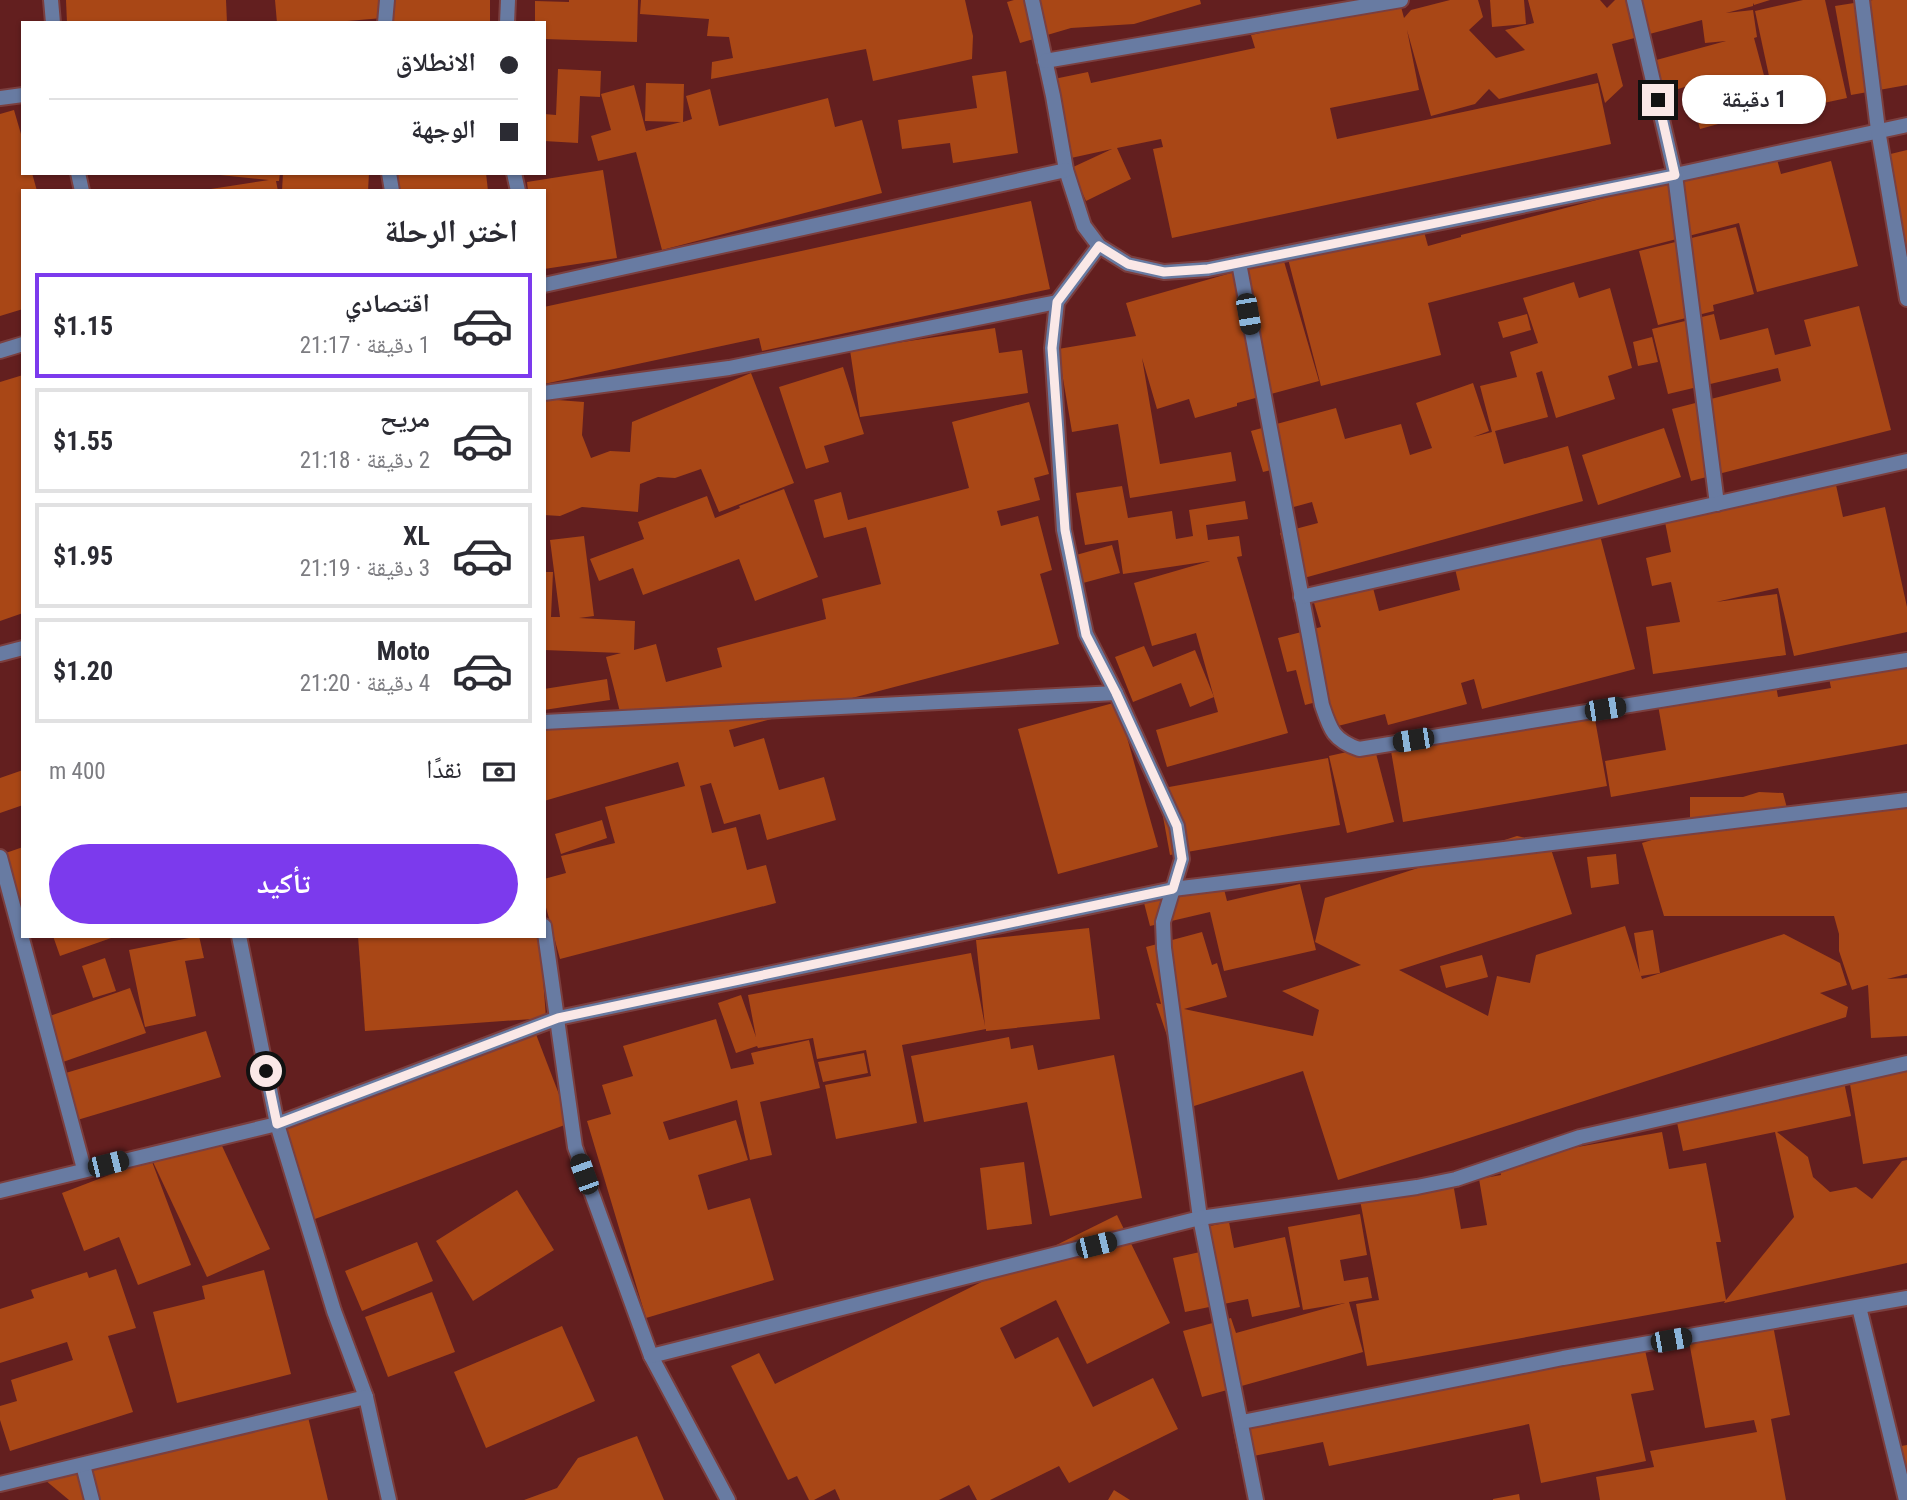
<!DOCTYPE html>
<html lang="ar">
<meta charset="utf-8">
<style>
:root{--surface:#fff;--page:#f7f7f7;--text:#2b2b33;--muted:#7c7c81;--line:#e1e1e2;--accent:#7c3aed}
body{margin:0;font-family:"Roboto Condensed","Noto Naskh Arabic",sans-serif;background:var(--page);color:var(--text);direction:rtl;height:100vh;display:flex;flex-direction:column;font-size:26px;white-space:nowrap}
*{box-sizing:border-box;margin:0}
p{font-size:23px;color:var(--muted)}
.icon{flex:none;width:38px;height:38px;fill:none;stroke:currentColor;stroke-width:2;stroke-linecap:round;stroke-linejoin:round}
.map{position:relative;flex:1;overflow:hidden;direction:ltr}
.drawer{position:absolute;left:21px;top:189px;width:525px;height:749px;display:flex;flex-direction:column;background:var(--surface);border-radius:0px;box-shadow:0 2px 5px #0004;direction:rtl}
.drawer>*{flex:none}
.top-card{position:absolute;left:21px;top:21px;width:525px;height:154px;border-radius:0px;box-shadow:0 2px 5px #0004;direction:rtl;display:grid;align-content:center;height:154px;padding:0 28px;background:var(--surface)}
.end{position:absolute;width:32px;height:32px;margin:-16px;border:9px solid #fae8e7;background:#111;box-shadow:0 0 0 4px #111}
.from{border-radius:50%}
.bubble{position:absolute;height:49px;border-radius:24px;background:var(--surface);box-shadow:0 2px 5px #0004;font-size:23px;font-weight:700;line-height:49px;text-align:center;direction:rtl}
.car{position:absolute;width:21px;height:42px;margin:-21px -10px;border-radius:9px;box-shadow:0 0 5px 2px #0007;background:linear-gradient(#222 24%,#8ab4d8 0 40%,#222 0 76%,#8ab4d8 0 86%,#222 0)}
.top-card b{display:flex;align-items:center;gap:24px;height:66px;font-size:26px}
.top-card b+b{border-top:2px solid var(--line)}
.top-card i{width:18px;height:18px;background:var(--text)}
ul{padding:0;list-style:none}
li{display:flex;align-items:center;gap:21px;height:105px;margin:0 14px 10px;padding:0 14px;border:4px solid var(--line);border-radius:0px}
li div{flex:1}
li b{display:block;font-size:26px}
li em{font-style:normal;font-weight:700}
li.on{border-color:var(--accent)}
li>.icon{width:63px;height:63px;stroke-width:1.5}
h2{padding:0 28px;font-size:32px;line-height:84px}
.pay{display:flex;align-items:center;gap:18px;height:77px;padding:0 28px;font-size:26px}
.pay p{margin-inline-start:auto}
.button{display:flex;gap:14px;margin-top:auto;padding:14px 28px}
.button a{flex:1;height:80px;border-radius:42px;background:var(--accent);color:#fff;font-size:28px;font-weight:700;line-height:80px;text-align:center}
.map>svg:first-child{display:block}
.building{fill:#a94716}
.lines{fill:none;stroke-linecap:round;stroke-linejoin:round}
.minor-casing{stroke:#7b3f3f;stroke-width:18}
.minor{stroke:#687ba2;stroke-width:14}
.route{stroke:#fae8e7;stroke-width:9}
</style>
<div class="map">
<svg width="1907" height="1500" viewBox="0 0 1907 1500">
<rect width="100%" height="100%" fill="#631f1f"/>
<g class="building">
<path d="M 66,0 L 226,0 L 227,23 L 67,23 Z"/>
<path d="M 275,0 L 490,0 L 490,23 L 383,22 L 383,18 L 324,23 L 277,23 Z"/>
<path d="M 569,0 L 638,0 L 637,42 L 544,39 L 544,23 L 535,23 L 535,1 L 569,2 Z"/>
<path d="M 641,0 L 965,0 L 973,36 L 972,59 L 873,81 L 866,49 L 711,79 L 712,62 L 733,58 L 729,37 L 707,36 L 709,19 L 640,14 Z"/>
<path d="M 1014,0 L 1200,0 L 1201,4 L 1134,24 L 1071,28 L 1020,43 L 1007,2 Z"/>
<path d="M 1450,0 L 1478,0 L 1483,17 L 1469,30 L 1496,58 L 1525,50 L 1505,30 L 1534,23 L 1528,0 L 1600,0 L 1607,8 L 1615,0 L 1770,0 L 1754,5 L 1753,3 L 1753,6 L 1726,13 L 1753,10 L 1757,37 L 1754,38 L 1773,109 L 1700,129 L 1688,86 L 1658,95 L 1649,62 L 1726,41 L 1705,43 L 1702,20 L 1612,44 L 1623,86 L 1605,103 L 1597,73 L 1499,99 L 1489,89 L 1475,104 L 1431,116 L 1407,30 L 1419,90 L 1330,108 L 1337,139 L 1598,83 L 1611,144 L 1172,238 L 1153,149 L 1163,147 L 1161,139 L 1117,148 L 1131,179 L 1086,201 L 1071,168 L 1112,149 L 1071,158 L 1054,79 L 1088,72 L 1091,83 L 1255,48 L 1251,35 L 1400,3 L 1404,18 L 1411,10 Z"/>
<path d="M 1490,0 L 1524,0 L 1526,24 L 1492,27 Z"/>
<path d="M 1803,0 L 1825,0 L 1847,98 L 1777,113 L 1755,11 Z"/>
<path d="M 1873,0 L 1907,0 L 1907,85 L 1851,95 L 1835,6 Z"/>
<path d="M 558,69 L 601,71 L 600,97 L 580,96 L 578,143 L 544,141 L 544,114 L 556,115 Z"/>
<path d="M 1006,71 L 1018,153 L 953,163 L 950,143 L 902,149 L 898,120 L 977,108 L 972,76 Z"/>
<path d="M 646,83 L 684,84 L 683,122 L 692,119 L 686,96 L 710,89 L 719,126 L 828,98 L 835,127 L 862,120 L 882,193 L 662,250 L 636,152 L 598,161 L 591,136 L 611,130 L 601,94 L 634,85 L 646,131 L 681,122 L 645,121 Z"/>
<path d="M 14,110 L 23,141 L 23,173 L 32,173 L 37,191 L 23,191 L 23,309 L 0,316 L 0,114 Z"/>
<path d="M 1907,150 L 1907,264 L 1902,266 L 1874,158 Z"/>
<path d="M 1775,152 L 1781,174 L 1831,161 L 1858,266 L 1757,292 L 1739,223 L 1428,303 L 1441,355 L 1321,386 L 1287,255 L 1421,221 L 1428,246 L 1461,237 L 1461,235 L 1608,197 L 1607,194 Z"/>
<path d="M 603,170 L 617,258 L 544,269 L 544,191 L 528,191 L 527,182 Z"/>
<path d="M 220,173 L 280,173 L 279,181 L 276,181 L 278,191 L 198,191 L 269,180 L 220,175 Z"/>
<path d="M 283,173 L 369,173 L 368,191 L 282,191 Z"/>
<path d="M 394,173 L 486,173 L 488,191 L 396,191 Z"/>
<path d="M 1031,201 L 1050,289 L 762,351 L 759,338 L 544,384 L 544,307 Z"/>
<path d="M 1736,227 L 1754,294 L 1713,305 L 1714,311 L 1658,325 L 1639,251 Z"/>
<path d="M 1283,258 L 1319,381 L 1237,403 L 1237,406 L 1195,418 L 1189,399 L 1157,409 L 1142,358 L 1160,464 L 1231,452 L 1236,481 L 1130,498 L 1118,424 L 1072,432 L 1058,349 L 1136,336 L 1126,303 Z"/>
<path d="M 1574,282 L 1579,298 L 1610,288 L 1632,368 L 1608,376 L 1615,399 L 1556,418 L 1542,371 L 1536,373 L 1548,417 L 1495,431 L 1504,464 L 1568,446 L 1583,501 L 1293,581 L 1280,533 L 1318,523 L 1312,502 L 1290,508 L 1279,468 L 1263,472 L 1251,431 L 1336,408 L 1345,439 L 1401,424 L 1410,455 L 1432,448 L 1416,403 L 1473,383 L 1489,431 L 1473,437 L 1492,432 L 1480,386 L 1517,377 L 1510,352 L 1538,343 L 1523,298 Z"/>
<path d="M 1859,306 L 1891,430 L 1691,481 L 1672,409 L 1781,381 L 1778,368 L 1668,394 L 1652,329 L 1714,314 L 1720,340 L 1768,328 L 1775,355 L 1811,346 L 1804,320 Z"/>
<path d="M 1527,314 L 1531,330 L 1503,338 L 1498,322 Z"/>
<path d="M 995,328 L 999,353 L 1022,350 L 1028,393 L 860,417 L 850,350 Z"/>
<path d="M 1652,337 L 1658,362 L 1638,366 L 1633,342 Z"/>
<path d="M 843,367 L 864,434 L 824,446 L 829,462 L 806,469 L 779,387 Z"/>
<path d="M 751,373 L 794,483 L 719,512 L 701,469 L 675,478 L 658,477 L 640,484 L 638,512 L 582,507 L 560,516 L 544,515 L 544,399 L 584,402 L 582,435 L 591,458 L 610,451 L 630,452 L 632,422 Z"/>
<path d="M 23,375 L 23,613 L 0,621 L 0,382 Z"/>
<path d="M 1029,402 L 1049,474 L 1034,478 L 1040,500 L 997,511 L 1001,526 L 1038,516 L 1052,570 L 1040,574 L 1059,644 L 729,730 L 734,747 L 764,738 L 779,790 L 824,777 L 836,820 L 767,840 L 760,814 L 724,824 L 711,783 L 700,786 L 712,833 L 736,827 L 747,870 L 766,865 L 776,903 L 560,959 L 544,900 L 544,879 L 566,873 L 561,856 L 615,843 L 605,807 L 685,786 L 678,762 L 544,801 L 544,728 L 620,712 L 606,657 L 621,653 L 544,650 L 544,572 L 553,572 L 551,617 L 560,617 L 550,540 L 584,536 L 594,616 L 579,618 L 635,621 L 634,650 L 656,644 L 666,682 L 722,667 L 717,648 L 826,619 L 822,599 L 881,584 L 866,527 L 824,538 L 814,500 L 841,492 L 848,520 L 969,488 L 952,422 Z"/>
<path d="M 1664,428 L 1681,477 L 1598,505 L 1582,455 Z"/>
<path d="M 1836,485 L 1843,517 L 1885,507 L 1907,607 L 1907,632 L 1794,656 L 1778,588 L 1716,602 L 1777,594 L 1786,655 L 1653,674 L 1646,627 L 1680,622 L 1671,582 L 1652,586 L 1646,558 L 1671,552 L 1665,522 Z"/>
<path d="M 1122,486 L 1128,518 L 1172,511 L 1176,539 L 1193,536 L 1189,510 L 1245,501 L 1248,519 L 1206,525 L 1208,540 L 1239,536 L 1242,556 L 1237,557 L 1288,733 L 1167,767 L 1156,730 L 1218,712 L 1196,633 L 1152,646 L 1134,583 L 1210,561 L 1123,574 L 1118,540 L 1085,545 L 1076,493 Z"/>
<path d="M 784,489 L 818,577 L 755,601 L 739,559 L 643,595 L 633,568 L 599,581 L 590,559 L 644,539 L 638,522 L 707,496 L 715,518 L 740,508 L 739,506 Z"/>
<path d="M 1597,524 L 1635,669 L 1482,709 L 1474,679 L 1461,683 L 1467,704 L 1388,725 L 1385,714 L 1330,728 L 1324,700 L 1305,705 L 1296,670 L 1287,672 L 1278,638 L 1321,627 L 1312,596 L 1371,580 L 1379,611 L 1460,590 L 1453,560 Z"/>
<path d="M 1112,545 L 1120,573 L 1083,583 L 1076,555 Z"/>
<path d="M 1144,646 L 1153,667 L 1195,650 L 1214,697 L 1190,707 L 1181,683 L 1133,702 L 1115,657 Z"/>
<path d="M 1907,659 L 1907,744 L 1611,797 L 1605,761 L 1666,750 L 1656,694 L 1727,682 L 1729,694 L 1776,686 L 1778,697 L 1831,688 L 1828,673 Z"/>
<path d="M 607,679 L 610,700 L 544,710 L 544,689 Z"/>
<path d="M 1117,702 L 1158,847 L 1058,874 L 1018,729 Z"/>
<path d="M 1559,708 L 1561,720 L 1594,714 L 1607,786 L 1403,822 L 1389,739 Z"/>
<path d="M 1374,746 L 1394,822 L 1347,833 L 1329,756 Z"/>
<path d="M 1328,758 L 1340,825 L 1170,855 L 1158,789 Z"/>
<path d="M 23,770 L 23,805 L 0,813 L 0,778 Z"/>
<path d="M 1759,792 L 1783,793 L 1787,808 L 1907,800 L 1907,974 L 1887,979 L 1907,978 L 1907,1036 L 1871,1038 L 1868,985 L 1852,990 L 1839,951 L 1839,934 L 1834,916 L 1664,916 L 1642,843 L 1690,828 L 1690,797 L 1743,797 Z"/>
<path d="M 602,820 L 607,838 L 561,854 L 555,834 Z"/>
<path d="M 1517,836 L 1549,843 L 1572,914 L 1399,970 L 1488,1016 L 1497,976 L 1530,983 L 1536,955 L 1625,926 L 1640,973 L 1634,933 L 1653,930 L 1660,973 L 1641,976 L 1642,979 L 1784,934 L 1840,963 L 1847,985 L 1820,993 L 1848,1007 L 1846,1017 L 1338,1180 L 1303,1071 L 1191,1107 L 1156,1003 L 1161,1004 L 1146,947 L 1202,932 L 1212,965 L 1217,963 L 1227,997 L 1184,1009 L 1313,1036 L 1319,1010 L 1282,991 L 1361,965 L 1315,942 L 1325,898 Z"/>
<path d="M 23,847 L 23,918 L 0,855 Z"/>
<path d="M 1616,854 L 1619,884 L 1591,888 L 1587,857 Z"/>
<path d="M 1222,881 L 1227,901 L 1300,884 L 1316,950 L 1224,971 L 1210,912 L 1150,926 L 1143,899 Z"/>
<path d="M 1089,928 L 1100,1019 L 986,1031 L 986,1029 L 902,1045 L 917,1123 L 836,1139 L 825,1085 L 871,1076 L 866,1050 L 817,1059 L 813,1038 L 758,1048 L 757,1046 L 736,1053 L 718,1003 L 741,995 L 756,1037 L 748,995 L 971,953 L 985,1026 L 976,940 Z"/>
<path d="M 53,936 L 114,936 L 114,937 L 60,956 Z"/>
<path d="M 199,936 L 204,958 L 185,961 L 196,1016 L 145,1027 L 129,950 Z"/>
<path d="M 358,936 L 540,936 L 546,1018 L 365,1031 Z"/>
<path d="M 1482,955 L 1488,977 L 1446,988 L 1440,966 Z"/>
<path d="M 105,958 L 116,991 L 93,998 L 82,966 Z"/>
<path d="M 130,988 L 146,1033 L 60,1063 L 44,1018 Z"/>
<path d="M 716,1019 L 731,1069 L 754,1064 L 751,1053 L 809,1040 L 820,1088 L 760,1102 L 772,1155 L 750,1160 L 737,1100 L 663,1122 L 669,1140 L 736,1120 L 748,1160 L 698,1175 L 708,1210 L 750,1198 L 774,1280 L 646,1318 L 587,1121 L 611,1114 L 602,1085 L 633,1076 L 623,1046 Z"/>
<path d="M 534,1029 L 570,1123 L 307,1222 L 271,1128 Z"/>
<path d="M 206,1031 L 221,1077 L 74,1121 L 59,1075 Z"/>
<path d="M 1009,1037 L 1011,1049 L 1033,1045 L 1038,1070 L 1114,1055 L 1142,1198 L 1050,1216 L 1027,1102 L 924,1122 L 911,1056 Z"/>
<path d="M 864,1053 L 868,1073 L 823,1082 L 818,1062 Z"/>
<path d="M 1907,1069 L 1907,1157 L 1863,1164 L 1849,1078 Z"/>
<path d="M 1843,1077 L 1851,1116 L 1777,1132 L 1808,1157 L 1813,1177 L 1830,1192 L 1856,1187 L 1872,1199 L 1902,1161 L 1907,1160 L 1907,1263 L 1724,1303 L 1725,1301 L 1367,1366 L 1356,1304 L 1379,1300 L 1360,1200 L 1453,1183 L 1461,1229 L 1487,1225 L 1479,1179 L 1501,1175 L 1498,1161 L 1662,1132 L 1669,1169 L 1706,1163 L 1721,1242 L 1716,1242 L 1726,1300 L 1794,1217 L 1775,1132 L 1683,1151 L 1675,1113 Z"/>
<path d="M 216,1133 L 270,1249 L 207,1277 L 153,1162 Z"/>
<path d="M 151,1159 L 191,1265 L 138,1285 L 119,1237 L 84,1251 L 62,1193 Z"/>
<path d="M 1024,1162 L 1032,1224 L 987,1230 L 980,1168 Z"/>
<path d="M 517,1190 L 554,1250 L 473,1301 L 436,1241 Z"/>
<path d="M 1360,1214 L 1367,1255 L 1340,1260 L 1344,1281 L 1368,1277 L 1372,1298 L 1349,1302 L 1363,1352 L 1202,1397 L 1183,1331 L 1231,1318 L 1236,1333 L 1345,1303 L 1303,1310 L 1288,1227 Z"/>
<path d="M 1117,1215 L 1170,1323 L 1087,1364 L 1056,1300 L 1000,1328 L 1015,1359 L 1058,1337 L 1093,1407 L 1153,1378 L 1178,1429 L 1069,1483 L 1059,1466 L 990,1500 L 977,1500 L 969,1485 L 939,1500 L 840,1500 L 835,1489 L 814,1500 L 809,1500 L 797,1476 L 788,1480 L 731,1366 L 759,1353 L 775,1384 Z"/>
<path d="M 1229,1222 L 1234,1248 L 1285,1237 L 1300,1307 L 1252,1317 L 1248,1299 L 1185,1312 L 1173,1258 L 1200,1252 L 1195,1229 Z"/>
<path d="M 417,1242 L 433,1281 L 362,1311 L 345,1271 Z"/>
<path d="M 116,1269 L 136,1328 L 108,1336 L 133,1412 L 10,1451 L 0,1420 L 0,1406 L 17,1401 L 11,1380 L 73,1360 L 67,1342 L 0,1363 L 0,1309 L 34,1298 L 31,1290 L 87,1272 L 89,1278 Z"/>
<path d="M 264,1270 L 291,1374 L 177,1403 L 153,1312 L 205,1299 L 202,1286 Z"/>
<path d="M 432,1292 L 455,1352 L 388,1377 L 365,1317 Z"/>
<path d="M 1772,1320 L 1790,1415 L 1771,1419 L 1786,1500 L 1600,1500 L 1596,1477 L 1654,1467 L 1650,1451 L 1757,1432 L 1754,1420 L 1705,1428 L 1688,1336 Z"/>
<path d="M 562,1326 L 595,1401 L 486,1448 L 454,1372 Z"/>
<path d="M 1642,1337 L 1654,1390 L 1631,1394 L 1646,1461 L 1541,1483 L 1529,1424 L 1329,1466 L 1323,1442 L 1239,1459 L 1233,1430 L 1296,1418 L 1294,1410 Z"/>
<path d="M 308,1417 L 328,1500 L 69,1500 L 45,1480 Z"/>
<path d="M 637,1436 L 664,1500 L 524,1500 L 557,1488 L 578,1458 Z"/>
<path d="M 1907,1445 L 1907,1500 L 1891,1448 Z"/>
<path d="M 1114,1490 L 1130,1500 L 1108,1500 Z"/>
<path d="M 1519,1494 L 1520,1500 L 1493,1500 L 1493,1499 Z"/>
</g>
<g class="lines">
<defs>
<g id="minor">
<path d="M 51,0 L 53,23"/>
<path d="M 1032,0 L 1053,96 L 1066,170 L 1084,226 L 1099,246 L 1128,264 L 1164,272 L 1208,269 L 1675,175 L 1907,125"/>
<path d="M 1634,0 L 1675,175 L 1717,504"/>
<path d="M 1862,0 L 1878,130 L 1907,299"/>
<path d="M 385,23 L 387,0"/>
<path d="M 507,23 L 508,0"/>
<path d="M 1045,61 L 1401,0"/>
<path d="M 0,98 L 23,95"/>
<path d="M 78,173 L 82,191"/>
<path d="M 389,173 L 392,191"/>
<path d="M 514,173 L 518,191"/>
<path d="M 1099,246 L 1057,302 L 1052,348 L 1064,530 L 1086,634 L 1116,693 L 1177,826 L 1182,859 L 1163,922 L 1164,948 L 1200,1218 L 1256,1500"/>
<path d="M 1239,263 L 1322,705 C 1330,729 1333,740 1359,749 L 1907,660"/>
<path d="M 544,285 L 1066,170"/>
<path d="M 0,351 L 23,344"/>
<path d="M 544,393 L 729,368 L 1057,302"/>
<path d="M 1301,597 L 1907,461"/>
<path d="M 0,654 L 23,648"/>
<path d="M 544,722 L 1116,693"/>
<path d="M 0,857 L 84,1169"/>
<path d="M 544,926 L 575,1147 L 651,1356 L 728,1500"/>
<path d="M 239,936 L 277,1124 L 334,1311 L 366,1397 L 389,1500"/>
<path d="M 0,1191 L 277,1124 L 558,1018 L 1173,889 L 1907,800"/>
<path d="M 1859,1307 L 1906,1500"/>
<path d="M 651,1356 L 1200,1218 L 1417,1187 L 1456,1179 L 1580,1137 L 1907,1063"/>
<path d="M 1242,1422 L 1563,1358 L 1907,1298"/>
<path d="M 83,1465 L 92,1500"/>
<path d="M 0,1484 L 366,1397"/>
</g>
</defs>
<use href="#minor" class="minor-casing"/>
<use href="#minor" class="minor"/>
</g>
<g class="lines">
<path class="route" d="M 266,1071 L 277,1124 L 558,1018 L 1173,889 L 1182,859 L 1177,826 L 1116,693 L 1086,635 L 1065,530 L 1052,348 L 1057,302 L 1099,246 L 1128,264 L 1164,272 L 1208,269 L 1675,175 L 1658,100"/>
</g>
</svg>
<i class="end from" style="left:266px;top:1071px"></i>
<i class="end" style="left:1658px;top:100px"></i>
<div class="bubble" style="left:1682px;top:75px;width:144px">1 دقيقة</div>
<i class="car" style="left:1248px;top:314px;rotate:170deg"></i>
<i class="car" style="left:1605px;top:709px;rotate:81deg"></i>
<i class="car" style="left:1413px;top:740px;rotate:261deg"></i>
<i class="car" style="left:108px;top:1164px;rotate:76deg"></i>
<i class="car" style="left:584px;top:1174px;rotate:340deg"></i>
<i class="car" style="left:1096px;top:1245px;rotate:76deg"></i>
<i class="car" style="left:1671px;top:1340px;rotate:80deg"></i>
<div class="top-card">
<b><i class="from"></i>الانطلاق</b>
<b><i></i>الوجهة</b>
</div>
<section class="drawer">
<h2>اختر الرحلة</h2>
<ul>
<li class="on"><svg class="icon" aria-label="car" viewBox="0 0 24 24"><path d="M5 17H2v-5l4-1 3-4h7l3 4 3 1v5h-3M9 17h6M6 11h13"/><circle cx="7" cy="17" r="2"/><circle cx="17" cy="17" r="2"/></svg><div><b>اقتصادي</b><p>1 دقيقة · 21:17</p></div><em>$1.15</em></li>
<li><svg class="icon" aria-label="car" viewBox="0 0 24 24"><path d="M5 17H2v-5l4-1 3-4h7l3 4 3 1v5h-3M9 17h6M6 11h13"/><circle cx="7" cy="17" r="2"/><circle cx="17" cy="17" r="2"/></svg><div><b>مريح</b><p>2 دقيقة · 21:18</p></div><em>$1.55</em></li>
<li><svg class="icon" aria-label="car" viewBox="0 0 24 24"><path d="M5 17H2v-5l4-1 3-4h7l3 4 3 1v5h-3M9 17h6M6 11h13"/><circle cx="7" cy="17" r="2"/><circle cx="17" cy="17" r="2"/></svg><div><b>XL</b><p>3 دقيقة · 21:19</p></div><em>$1.95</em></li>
<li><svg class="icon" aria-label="car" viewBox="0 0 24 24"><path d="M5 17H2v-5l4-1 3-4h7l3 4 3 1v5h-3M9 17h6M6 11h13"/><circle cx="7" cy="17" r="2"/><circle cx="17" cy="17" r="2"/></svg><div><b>Moto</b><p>4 دقيقة · 21:20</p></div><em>$1.20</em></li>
</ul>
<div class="pay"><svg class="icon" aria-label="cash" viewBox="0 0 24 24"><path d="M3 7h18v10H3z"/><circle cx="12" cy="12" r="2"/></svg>نقدًا<p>400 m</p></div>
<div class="button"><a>تأكيد</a></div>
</section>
</div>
